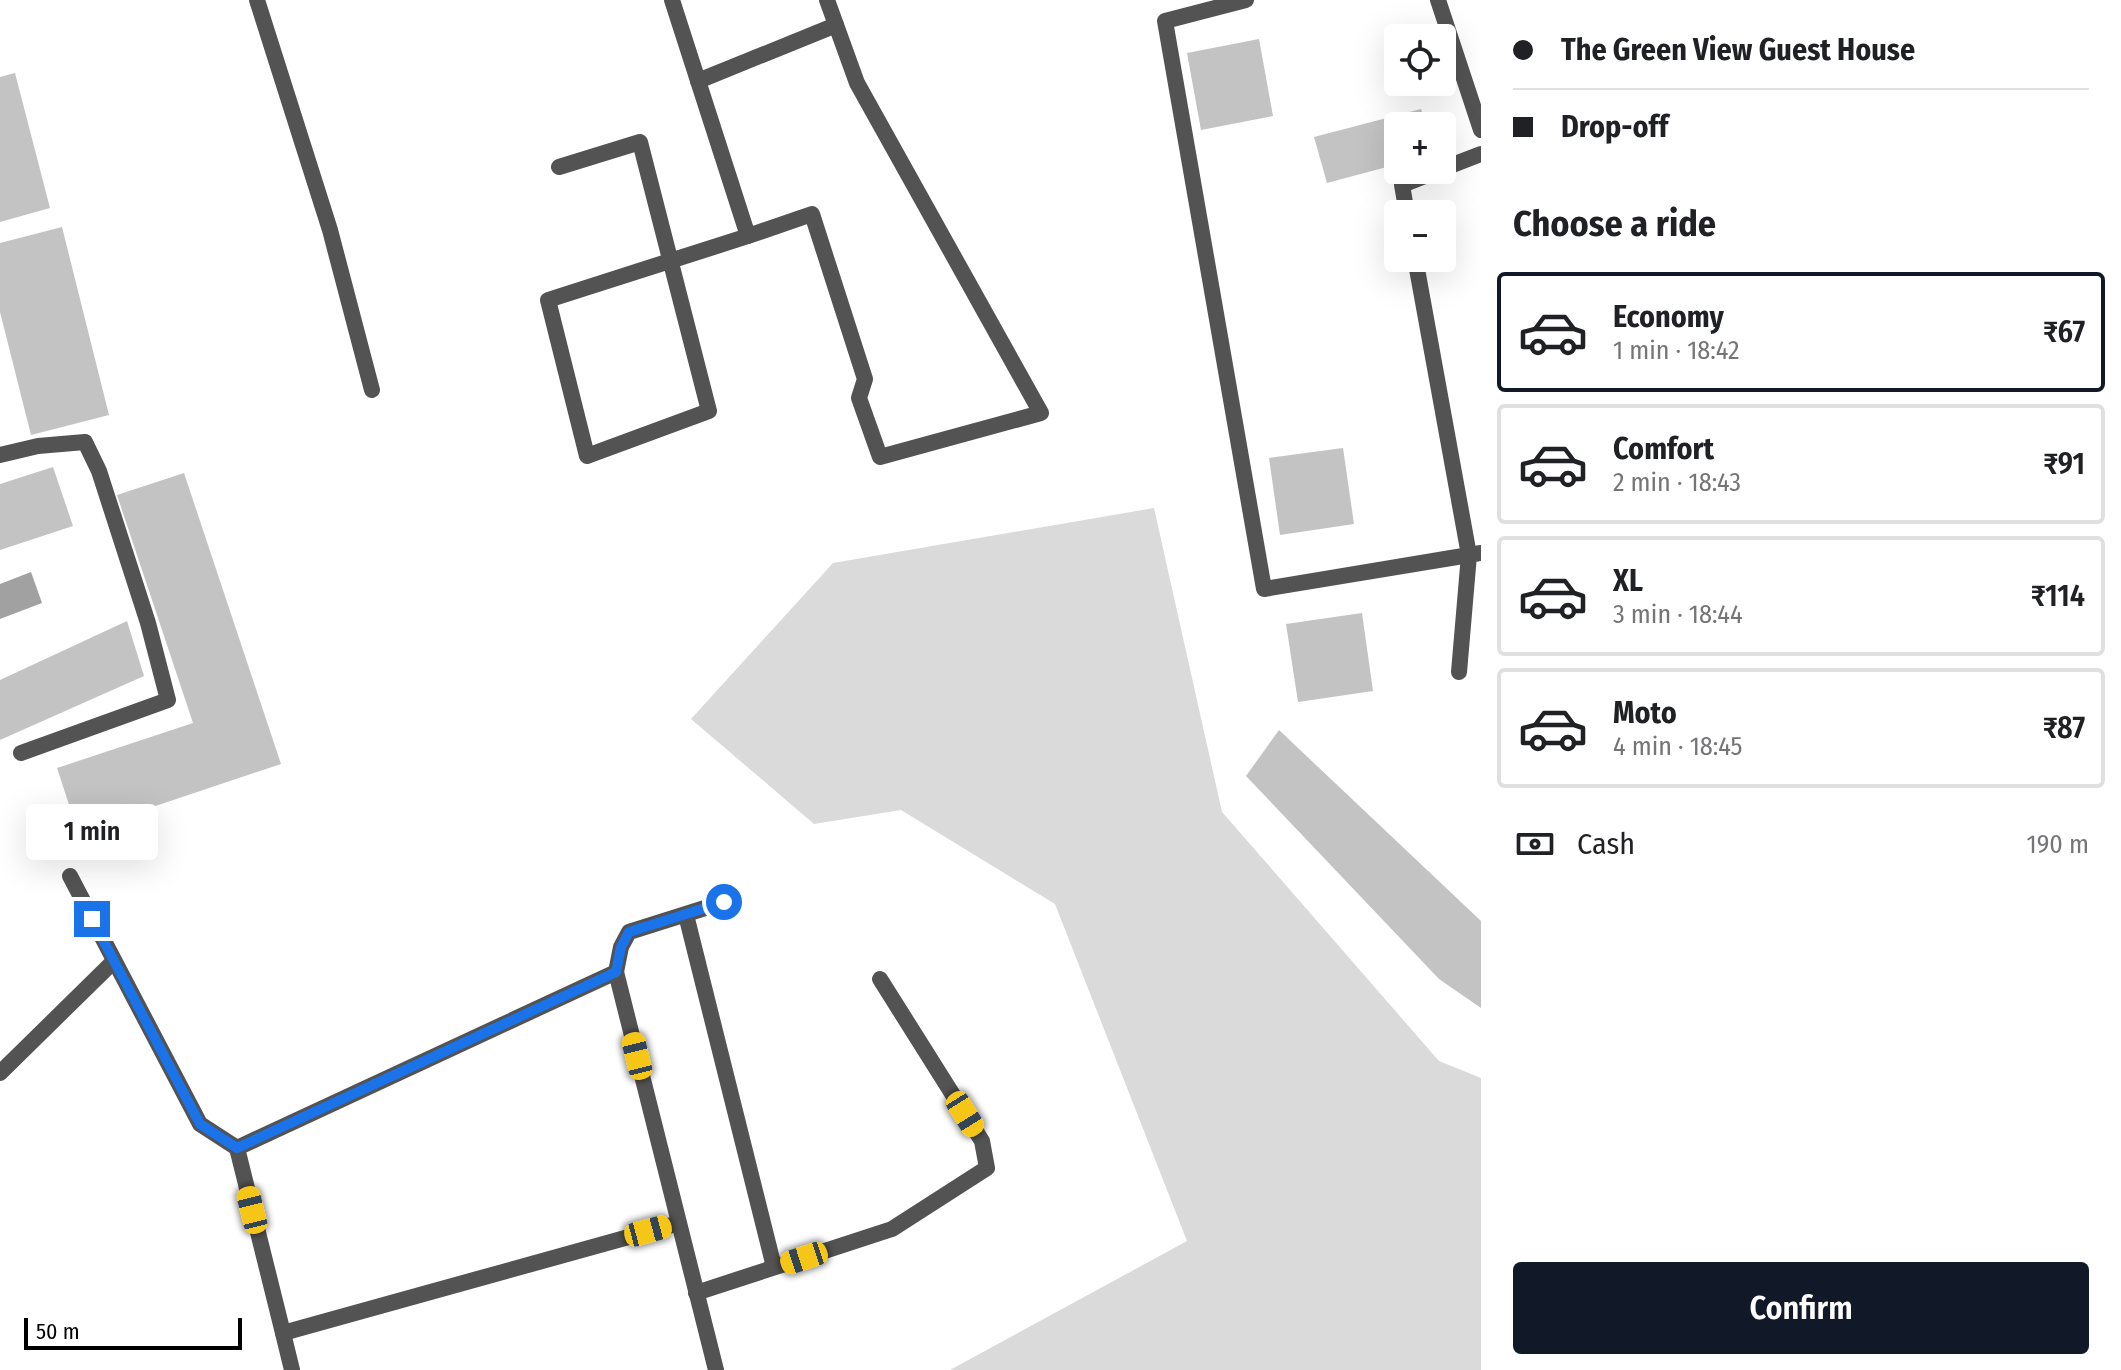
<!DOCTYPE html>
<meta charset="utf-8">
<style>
:root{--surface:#fff;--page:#f2f2f2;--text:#202124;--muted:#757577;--line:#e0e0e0;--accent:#111827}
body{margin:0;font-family:"Fira Sans Condensed",sans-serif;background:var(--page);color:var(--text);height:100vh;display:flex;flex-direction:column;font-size:30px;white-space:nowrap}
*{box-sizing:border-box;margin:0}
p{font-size:26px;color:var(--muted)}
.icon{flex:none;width:44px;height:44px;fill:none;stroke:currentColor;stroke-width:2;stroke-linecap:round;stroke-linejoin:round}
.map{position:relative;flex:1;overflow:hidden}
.sheet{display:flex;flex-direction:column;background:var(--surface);width:640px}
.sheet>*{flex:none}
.top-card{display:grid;align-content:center;height:176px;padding:0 32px;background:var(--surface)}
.tools{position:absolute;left:1384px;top:24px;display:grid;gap:16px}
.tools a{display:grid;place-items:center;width:72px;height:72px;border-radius:8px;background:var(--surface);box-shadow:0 8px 32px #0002;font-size:40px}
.scale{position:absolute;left:24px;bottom:20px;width:218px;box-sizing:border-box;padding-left:8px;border:4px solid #000;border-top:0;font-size:22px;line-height:28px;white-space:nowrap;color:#000;-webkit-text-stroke:6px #fff;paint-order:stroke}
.end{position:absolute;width:36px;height:36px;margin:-18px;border:10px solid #1a73e8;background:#fff;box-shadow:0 0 0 4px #fff}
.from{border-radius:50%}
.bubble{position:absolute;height:56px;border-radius:8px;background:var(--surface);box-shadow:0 8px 32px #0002;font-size:26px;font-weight:600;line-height:56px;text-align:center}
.car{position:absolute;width:24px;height:48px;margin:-24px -12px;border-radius:10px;box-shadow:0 0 6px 2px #0007;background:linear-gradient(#f5c518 24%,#345 0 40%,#f5c518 0 76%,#345 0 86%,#f5c518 0)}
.top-card b{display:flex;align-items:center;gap:28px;height:76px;font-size:30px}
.top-card b+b{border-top:2px solid var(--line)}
.top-card i{width:20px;height:20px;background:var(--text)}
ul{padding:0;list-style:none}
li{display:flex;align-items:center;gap:24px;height:120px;margin:0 16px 12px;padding:0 16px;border:4px solid var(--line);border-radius:8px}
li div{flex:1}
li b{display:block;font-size:30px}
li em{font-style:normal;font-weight:600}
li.current{border-color:var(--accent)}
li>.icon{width:72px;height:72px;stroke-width:1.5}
h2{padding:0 32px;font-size:36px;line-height:96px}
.pay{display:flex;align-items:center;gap:20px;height:88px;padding:0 32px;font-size:30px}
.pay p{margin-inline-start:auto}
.cta{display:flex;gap:16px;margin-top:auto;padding:16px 32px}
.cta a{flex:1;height:92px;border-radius:8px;background:var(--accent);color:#fff;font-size:32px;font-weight:600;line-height:92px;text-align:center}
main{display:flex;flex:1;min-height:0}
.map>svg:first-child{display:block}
.green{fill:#dadada}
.water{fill:#a1a1a1}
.building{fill:#c3c3c3}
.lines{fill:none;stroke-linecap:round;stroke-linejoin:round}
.service{stroke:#535353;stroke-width:16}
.minor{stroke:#535353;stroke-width:16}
.route{stroke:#1a73e8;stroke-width:10}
</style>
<main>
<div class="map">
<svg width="1481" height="1370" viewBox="0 0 1481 1370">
<rect width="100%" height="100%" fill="#fff"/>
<path class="green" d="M 1154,508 L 1222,812 L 1439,1061 L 1481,1078 L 1481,1370 L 950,1370 L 1187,1241 L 1055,904 L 901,810 L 814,824 L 691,719 L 833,563 Z"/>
<path class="water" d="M 31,572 L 42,603 L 0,619 L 0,584 Z"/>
<g class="building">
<path d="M 1259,39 L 1273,116 L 1201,130 L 1187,53 Z"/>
<path d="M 15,73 L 50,208 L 0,222 L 0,77 Z"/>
<path d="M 1421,109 L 1426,126 L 1398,126 L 1398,164 L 1327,183 L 1314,137 Z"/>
<path d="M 62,227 L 109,415 L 31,435 L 0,312 L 0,243 Z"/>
<path d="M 1343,448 L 1354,524 L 1280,535 L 1269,458 Z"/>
<path d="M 53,467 L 73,526 L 0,550 L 0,484 Z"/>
<path d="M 184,473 L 281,764 L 78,832 L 57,768 L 193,723 L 117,495 Z"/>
<path d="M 1362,613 L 1373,691 L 1298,702 L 1286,624 Z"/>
<path d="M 127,621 L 144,676 L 0,740 L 0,680 Z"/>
<path d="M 1279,730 L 1481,921 L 1481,1008 L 1439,979 L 1246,776 Z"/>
</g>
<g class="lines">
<path class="service" d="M 0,1073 L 114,961"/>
<g class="minor">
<path d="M 257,0 L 330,230 L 372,390"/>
<path d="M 672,0 L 748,236 L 812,214 L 865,379 L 859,398 L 880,457 L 1041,413 L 857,83 L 827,0"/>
<path d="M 1246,0 L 1165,21 L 1264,589 L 1469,555 L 1415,258"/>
<path d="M 1438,0 L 1481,130"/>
<path d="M 698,81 L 836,25"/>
<path d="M 559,167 L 640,142 L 709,411 L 587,456 L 548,300 L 748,236"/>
<path d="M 1442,169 L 1481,154"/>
<path d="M 1407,214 L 1402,185 L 1440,170"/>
<path d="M 0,455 L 38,446 L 85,442 L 99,471 L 148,623 L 168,700 L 21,753"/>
<path d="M 1459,672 L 1469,555 L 1481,553"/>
<path d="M 70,876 L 200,1124 L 237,1148"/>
<path d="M 686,915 L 774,1267"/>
<path d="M 616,972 L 621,947 L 629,932 L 724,902"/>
<path d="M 679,1223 L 283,1333 L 237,1148 L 616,972 L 716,1370"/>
<path d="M 696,1293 L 892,1229 L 987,1168 L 982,1141 L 880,979"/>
<path d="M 283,1333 L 292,1370"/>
</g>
</g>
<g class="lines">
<path class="route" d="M 92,919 L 200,1124 L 237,1148 L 616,972 L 621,947 L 629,932 L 724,902"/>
</g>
</svg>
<div class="tools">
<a><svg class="icon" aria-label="locate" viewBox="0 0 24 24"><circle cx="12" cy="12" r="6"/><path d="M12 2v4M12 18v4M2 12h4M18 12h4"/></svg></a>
<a>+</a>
<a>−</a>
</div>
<div class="scale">50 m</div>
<i class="end from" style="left:724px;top:902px"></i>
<i class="end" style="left:92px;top:919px"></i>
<div class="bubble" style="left:26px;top:804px;width:132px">1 min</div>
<i class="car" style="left:637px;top:1056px;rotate:346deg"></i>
<i class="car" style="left:965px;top:1114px;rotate:148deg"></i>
<i class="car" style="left:252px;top:1210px;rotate:346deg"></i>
<i class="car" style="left:648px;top:1231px;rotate:75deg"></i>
<i class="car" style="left:804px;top:1258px;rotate:252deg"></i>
</div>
<section class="sheet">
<div class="top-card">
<b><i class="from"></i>The Green View Guest House</b>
<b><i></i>Drop-off</b>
</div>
<h2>Choose a ride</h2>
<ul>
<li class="current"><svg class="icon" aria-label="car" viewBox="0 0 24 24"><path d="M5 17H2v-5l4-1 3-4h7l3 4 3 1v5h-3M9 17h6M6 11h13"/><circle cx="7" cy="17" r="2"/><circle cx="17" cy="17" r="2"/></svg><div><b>Economy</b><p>1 min · 18:42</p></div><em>₹67</em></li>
<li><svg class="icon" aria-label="car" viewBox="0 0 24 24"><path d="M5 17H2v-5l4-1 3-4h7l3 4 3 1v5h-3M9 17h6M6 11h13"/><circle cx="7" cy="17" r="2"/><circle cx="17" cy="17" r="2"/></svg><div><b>Comfort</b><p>2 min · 18:43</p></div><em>₹91</em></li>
<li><svg class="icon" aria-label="car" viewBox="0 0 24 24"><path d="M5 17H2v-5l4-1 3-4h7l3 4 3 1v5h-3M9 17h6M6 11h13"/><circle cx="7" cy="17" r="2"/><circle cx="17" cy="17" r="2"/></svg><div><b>XL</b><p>3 min · 18:44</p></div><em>₹114</em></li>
<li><svg class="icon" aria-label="car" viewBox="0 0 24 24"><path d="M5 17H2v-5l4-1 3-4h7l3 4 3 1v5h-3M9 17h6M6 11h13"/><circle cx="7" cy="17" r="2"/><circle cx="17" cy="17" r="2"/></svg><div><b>Moto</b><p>4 min · 18:45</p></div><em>₹87</em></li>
</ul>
<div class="pay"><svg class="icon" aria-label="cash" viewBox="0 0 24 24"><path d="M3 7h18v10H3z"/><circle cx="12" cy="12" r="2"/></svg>Cash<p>190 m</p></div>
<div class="cta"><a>Confirm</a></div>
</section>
</main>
